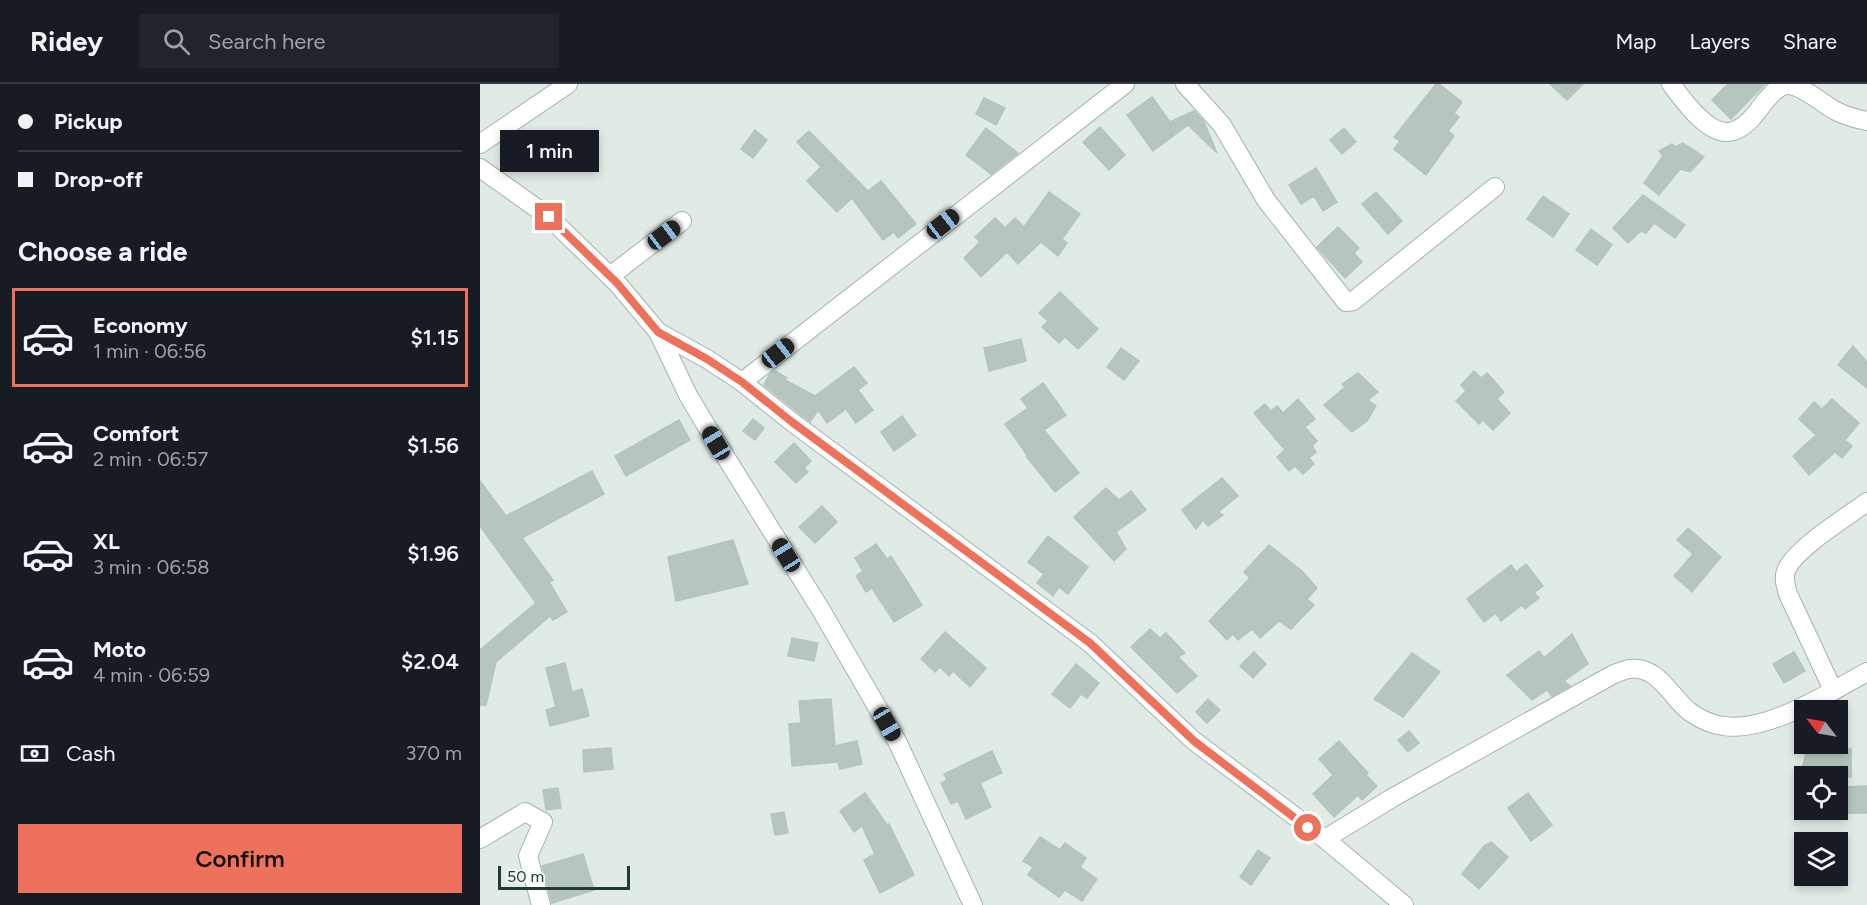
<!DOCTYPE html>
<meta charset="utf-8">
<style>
:root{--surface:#171b24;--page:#20242c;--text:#f1f3f6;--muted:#9ea1a6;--line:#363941;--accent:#ee715c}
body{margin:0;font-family:Figtree,sans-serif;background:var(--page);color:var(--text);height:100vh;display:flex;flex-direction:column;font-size:22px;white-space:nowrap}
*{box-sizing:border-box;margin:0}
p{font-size:20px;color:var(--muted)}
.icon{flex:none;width:33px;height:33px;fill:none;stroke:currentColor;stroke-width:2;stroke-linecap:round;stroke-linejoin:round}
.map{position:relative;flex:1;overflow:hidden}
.sheet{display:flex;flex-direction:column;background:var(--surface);width:480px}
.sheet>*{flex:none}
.guide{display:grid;align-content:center;height:132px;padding:0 18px;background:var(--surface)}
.needle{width:39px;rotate:301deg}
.controls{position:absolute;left:1314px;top:616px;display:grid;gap:12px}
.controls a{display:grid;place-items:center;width:54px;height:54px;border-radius:0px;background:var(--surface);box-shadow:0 3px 9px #0003;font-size:30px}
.scale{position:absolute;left:18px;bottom:15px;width:132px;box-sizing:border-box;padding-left:6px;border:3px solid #223b32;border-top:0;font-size:16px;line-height:21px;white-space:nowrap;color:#223b32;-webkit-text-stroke:4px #f1f8f4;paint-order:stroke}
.end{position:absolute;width:27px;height:27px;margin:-14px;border:8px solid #ee715c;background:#fff;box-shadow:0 0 0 3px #fff}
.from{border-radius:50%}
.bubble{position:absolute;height:42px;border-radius:0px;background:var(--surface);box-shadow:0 3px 9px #0003;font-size:20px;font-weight:600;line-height:42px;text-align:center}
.car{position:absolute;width:18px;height:36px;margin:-18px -9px;border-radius:8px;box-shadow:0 0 4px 2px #0007;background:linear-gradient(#222 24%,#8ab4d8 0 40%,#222 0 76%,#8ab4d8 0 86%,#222 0)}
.guide b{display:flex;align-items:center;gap:21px;height:57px;font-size:22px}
.guide b+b{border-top:2px solid var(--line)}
.guide i{width:15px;height:15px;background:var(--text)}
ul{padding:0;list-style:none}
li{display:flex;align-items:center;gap:18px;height:99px;margin:0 12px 9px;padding:0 6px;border:3px solid transparent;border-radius:0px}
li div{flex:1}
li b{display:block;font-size:22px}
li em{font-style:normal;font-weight:600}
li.active{border-color:var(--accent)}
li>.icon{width:54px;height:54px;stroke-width:1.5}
h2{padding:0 18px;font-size:27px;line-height:72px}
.pay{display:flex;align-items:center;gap:15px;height:66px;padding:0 18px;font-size:22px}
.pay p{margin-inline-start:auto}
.button{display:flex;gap:12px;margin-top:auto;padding:12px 18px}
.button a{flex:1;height:69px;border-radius:0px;background:var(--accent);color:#111;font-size:24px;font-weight:600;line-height:69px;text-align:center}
header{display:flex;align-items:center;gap:36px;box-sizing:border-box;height:84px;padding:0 30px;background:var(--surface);border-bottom:2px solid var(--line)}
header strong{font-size:28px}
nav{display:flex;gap:33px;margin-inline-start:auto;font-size:21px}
.search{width:420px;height:54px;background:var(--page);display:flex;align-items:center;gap:15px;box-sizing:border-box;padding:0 21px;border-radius:0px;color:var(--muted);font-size:22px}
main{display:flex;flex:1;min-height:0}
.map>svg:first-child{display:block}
.building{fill:#b6c6be;stroke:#b3c5bc;stroke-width:1.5}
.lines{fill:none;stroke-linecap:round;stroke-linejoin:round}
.minor-casing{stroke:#a4b3ac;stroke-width:20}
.minor{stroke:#fff;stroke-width:18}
.route{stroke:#ee715c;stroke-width:8}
</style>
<header>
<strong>Ridey</strong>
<div class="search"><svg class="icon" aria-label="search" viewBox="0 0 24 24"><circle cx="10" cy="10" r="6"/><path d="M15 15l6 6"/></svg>Search here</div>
<nav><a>Map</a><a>Layers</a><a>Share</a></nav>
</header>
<main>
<section class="sheet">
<div class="guide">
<b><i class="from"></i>Pickup</b>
<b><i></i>Drop-off</b>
</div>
<h2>Choose a ride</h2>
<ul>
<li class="active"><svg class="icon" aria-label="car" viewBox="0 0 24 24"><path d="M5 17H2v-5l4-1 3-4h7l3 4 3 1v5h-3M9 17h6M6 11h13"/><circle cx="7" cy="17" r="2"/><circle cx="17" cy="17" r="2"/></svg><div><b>Economy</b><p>1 min · 06:56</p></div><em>$1.15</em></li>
<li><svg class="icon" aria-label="car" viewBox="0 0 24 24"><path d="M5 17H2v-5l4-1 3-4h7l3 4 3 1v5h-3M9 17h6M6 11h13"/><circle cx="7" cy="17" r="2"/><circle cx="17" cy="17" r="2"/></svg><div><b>Comfort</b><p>2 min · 06:57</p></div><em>$1.56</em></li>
<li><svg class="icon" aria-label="car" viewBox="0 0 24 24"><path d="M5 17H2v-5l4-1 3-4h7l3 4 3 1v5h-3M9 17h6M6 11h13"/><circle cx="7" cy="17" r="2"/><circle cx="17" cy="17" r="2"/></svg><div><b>XL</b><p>3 min · 06:58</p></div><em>$1.96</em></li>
<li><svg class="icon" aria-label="car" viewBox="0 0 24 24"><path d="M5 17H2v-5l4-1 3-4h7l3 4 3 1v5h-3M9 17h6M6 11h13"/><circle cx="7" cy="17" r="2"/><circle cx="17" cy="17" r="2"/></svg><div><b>Moto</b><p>4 min · 06:59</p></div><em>$2.04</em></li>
</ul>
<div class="pay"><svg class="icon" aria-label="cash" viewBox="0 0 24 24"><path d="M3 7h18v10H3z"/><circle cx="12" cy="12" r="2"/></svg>Cash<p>370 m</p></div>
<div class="button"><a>Confirm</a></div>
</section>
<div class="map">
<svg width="1387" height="821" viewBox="0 0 1387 821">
<rect width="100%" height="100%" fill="#e1ebe5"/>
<g class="building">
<path d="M 956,0 L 959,0 L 982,18 L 974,29 L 979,33 L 968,47 L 974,52 L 946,91 L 914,65 L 920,57 L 914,53 Z"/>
<path d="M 1070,0 L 1103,0 L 1087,16 Z"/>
<path d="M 1248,0 L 1285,0 L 1251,35 L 1232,16 Z"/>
<path d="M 672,13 L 690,38 L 714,27 L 724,38 L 737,69 L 708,41 L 673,67 L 647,31 Z"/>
<path d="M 504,14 L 525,24 L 516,41 L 496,30 Z"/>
<path d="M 620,43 L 645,71 L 629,86 L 603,58 Z"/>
<path d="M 506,44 L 538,69 L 511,90 L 486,71 Z"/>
<path d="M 864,44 L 876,58 L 862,70 L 850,56 Z"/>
<path d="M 275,46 L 287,56 L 273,74 L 261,65 Z"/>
<path d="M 329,47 L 388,107 L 401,97 L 436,140 L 418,154 L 414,148 L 403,156 L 372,114 L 357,128 L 327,97 L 341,83 L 317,58 Z"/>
<path d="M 1203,59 L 1224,73 L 1210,88 L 1200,85 L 1179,111 L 1164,99 L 1183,72 L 1179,67 L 1192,60 L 1196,63 Z"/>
<path d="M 836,84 L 857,118 L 843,127 L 834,112 L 821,120 L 809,101 Z"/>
<path d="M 569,108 L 600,130 L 582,155 L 587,159 L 578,172 L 561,158 L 538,180 L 527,168 L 501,193 L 484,174 L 500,158 L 495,153 L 515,134 L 525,144 L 535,134 L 544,143 Z"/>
<path d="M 896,108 L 922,137 L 908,150 L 882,120 Z"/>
<path d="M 1163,111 L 1205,141 L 1195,154 L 1174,139 L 1166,149 L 1161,147 L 1148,159 L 1133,144 Z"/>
<path d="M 1063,112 L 1089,130 L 1073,153 L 1047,135 Z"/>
<path d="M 858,143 L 879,164 L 874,169 L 882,178 L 865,194 L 837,163 Z"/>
<path d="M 1111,145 L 1132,161 L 1117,181 L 1096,166 Z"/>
<path d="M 580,208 L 618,245 L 598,265 L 585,253 L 579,259 L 562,243 L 568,237 L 559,229 Z"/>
<path d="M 541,255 L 546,277 L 509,287 L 504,264 Z"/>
<path d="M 1373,262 L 1387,278 L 1387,304 L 1358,281 Z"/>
<path d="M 641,264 L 659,277 L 644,296 L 627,283 Z"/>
<path d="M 374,283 L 387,299 L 378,306 L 393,326 L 376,339 L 366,325 L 347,339 L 338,326 L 330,338 L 284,301 L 289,291 L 295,287 L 307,294 L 305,296 L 335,312 Z"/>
<path d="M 994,287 L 1001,294 L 1007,289 L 1024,308 L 1017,315 L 1030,329 L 1013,346 L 1003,336 L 999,340 L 976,317 L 986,307 L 981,301 Z"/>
<path d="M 878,289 L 898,308 L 888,316 L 896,322 L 887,337 L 872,348 L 844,321 L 865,303 L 862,300 Z"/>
<path d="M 563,299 L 586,331 L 564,346 L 599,389 L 575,408 L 546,372 L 547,371 L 525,340 L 548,324 L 541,315 Z"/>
<path d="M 818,315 L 835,335 L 825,343 L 837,357 L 832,362 L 836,368 L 829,374 L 834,380 L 823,390 L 815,382 L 809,387 L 797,373 L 805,366 L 774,329 L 785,320 L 791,327 L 797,322 L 803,329 Z"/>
<path d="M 1352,315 L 1379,339 L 1365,356 L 1372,362 L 1362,374 L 1355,368 L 1329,391 L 1313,372 L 1336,351 L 1319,335 L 1334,318 L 1342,325 Z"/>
<path d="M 422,332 L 436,351 L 414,367 L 401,348 Z"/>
<path d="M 273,335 L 284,344 L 275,356 L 263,347 Z"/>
<path d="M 199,336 L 210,356 L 146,392 L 135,372 Z"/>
<path d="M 314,359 L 331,377 L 324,384 L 328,388 L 316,399 L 295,378 Z"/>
<path d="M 112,387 L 124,410 L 42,454 L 73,496 L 69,498 L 87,528 L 73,536 L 70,532 L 16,578 L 6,621 L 0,621 L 0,566 L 56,519 L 0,442 L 0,397 L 26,432 Z"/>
<path d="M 742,394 L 758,412 L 738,428 L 743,431 L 728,442 L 723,436 L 716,445 L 702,426 Z"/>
<path d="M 626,404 L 639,416 L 651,407 L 666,426 L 636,448 L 646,465 L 634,477 L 594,433 Z"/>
<path d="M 342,422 L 357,438 L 335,459 L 319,443 Z"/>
<path d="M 1208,444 L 1241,473 L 1212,508 L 1194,492 L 1213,470 L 1197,456 Z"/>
<path d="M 568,452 L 608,483 L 588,510 L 579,503 L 573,512 L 557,499 L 564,490 L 548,478 Z"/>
<path d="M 253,456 L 268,500 L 196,517 L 188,473 Z"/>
<path d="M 396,460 L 407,475 L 411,472 L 442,521 L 414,538 L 392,504 L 386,508 L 376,492 L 383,487 L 375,474 Z"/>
<path d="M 789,461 L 822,487 L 837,504 L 827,515 L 834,521 L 811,545 L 799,537 L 780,554 L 772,545 L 758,556 L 753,550 L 747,556 L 729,537 L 770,494 L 764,488 Z"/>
<path d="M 1046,480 L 1063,502 L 1054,509 L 1059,514 L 1045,525 L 1042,521 L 1021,537 L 1016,529 L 1004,538 L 987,515 L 1031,481 L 1036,488 Z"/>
<path d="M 670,545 L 680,554 L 686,549 L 705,569 L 698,573 L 717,592 L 697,609 L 651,563 Z"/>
<path d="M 465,548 L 506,584 L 490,603 L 473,587 L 469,592 L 460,583 L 455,588 L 441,575 Z"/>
<path d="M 1092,550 L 1108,580 L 1084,597 L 1090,602 L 1072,612 L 1067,606 L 1052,616 L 1027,591 L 1059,567 L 1064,574 Z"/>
<path d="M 312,554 L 338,559 L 334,577 L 308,572 Z"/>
<path d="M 774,568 L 786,580 L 773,594 L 760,582 Z"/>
<path d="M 1314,568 L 1325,587 L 1304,599 L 1293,580 Z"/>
<path d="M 932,569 L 960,588 L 923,633 L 894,615 Z"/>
<path d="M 85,579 L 92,608 L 102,605 L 109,632 L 70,642 L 66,626 L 76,623 L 66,584 Z"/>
<path d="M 596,580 L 619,599 L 607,614 L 601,610 L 590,624 L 572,610 Z"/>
<path d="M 351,615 L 355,662 L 377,657 L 382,680 L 360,685 L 358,678 L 312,682 L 309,640 L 321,639 L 319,617 Z"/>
<path d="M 728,615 L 740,626 L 727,639 L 716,628 Z"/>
<path d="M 929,647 L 939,659 L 928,668 L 918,656 Z"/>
<path d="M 859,657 L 888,689 L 886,691 L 897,702 L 882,716 L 878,711 L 854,733 L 833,710 L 853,691 L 839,675 Z"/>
<path d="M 1328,660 L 1352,660 L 1351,664 L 1371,665 L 1371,693 L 1320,693 Z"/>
<path d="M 131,664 L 133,685 L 104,688 L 103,666 Z"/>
<path d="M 512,667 L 522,689 L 500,699 L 511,723 L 486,735 L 478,717 L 471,720 L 461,699 L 467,696 L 464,690 Z"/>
<path d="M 1387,702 L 1387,729 L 1363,729 L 1363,703 Z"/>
<path d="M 78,704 L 81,724 L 66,726 L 63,706 Z"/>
<path d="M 385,709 L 407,741 L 409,740 L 434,791 L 400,809 L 384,776 L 395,770 L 382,742 L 374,748 L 360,727 Z"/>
<path d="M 1048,709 L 1072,741 L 1051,757 L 1028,724 Z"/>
<path d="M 304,728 L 308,749 L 295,751 L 291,730 Z"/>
<path d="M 560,753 L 580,766 L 585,759 L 606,774 L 600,783 L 617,795 L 602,817 L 585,806 L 579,813 L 548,791 L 553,783 L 543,777 Z"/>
<path d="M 1011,758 L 1028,773 L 999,805 L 982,790 L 1004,762 Z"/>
<path d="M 778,766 L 790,774 L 771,801 L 760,793 Z"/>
<path d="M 103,770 L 114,806 L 72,819 L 62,782 Z"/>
</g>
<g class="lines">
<defs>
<g id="minor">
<path d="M 705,0 L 742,41 L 786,116 L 866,218 L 873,217 L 1015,103"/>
<path d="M 1191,0 C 1203,16 1230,55 1253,47 C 1267,43 1277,28 1286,16 C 1292,10 1298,1 1308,1 C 1322,1 1344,21 1356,27 C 1366,32 1376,35 1387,37"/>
<path d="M 0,60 L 88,0"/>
<path d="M 0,84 L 69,133 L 137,199 L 178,248 L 208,311 L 227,343 L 341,526 L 418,659 L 493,821"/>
<path d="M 130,192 L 202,137"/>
<path d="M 178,248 L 227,275 L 262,298 L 312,338 L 610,559 L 714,657 L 845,755 L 924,821"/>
<path d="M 262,298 L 645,0"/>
<path d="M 1353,606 L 1308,510 C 1306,502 1303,495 1306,487 C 1313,466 1368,432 1387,418"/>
<path d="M 0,755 L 45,728 L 63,738 L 48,772 L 61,821"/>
<path d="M 845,755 L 912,714 L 1132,591 C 1137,589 1144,586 1149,585 C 1179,581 1190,613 1210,628 C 1220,635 1232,641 1244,642 C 1287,649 1350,608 1387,588"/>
</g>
</defs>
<use href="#minor" class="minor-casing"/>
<use href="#minor" class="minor"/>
</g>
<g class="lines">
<path class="route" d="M 69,133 L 137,199 L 178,248 L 227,275 L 262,298 L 312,338 L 610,559 L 714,657 L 828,744"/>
</g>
</svg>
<div class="controls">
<a><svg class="needle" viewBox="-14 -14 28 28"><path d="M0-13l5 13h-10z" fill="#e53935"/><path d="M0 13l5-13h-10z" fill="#9ea1a6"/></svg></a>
<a><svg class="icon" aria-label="locate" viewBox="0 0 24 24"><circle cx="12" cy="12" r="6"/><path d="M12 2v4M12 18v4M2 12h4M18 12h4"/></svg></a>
<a><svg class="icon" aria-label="layers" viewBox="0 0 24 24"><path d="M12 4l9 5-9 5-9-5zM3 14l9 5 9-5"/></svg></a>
</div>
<div class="scale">50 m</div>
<i class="end from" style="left:828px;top:744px"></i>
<i class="end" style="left:69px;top:133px"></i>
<div class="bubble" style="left:20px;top:46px;width:99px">1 min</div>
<i class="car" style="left:463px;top:140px;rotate:52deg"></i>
<i class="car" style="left:184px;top:151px;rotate:53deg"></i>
<i class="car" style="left:298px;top:269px;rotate:52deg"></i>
<i class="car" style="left:236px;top:359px;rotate:329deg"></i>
<i class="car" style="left:306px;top:471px;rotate:328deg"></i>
<i class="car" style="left:407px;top:640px;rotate:150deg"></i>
</div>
</main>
